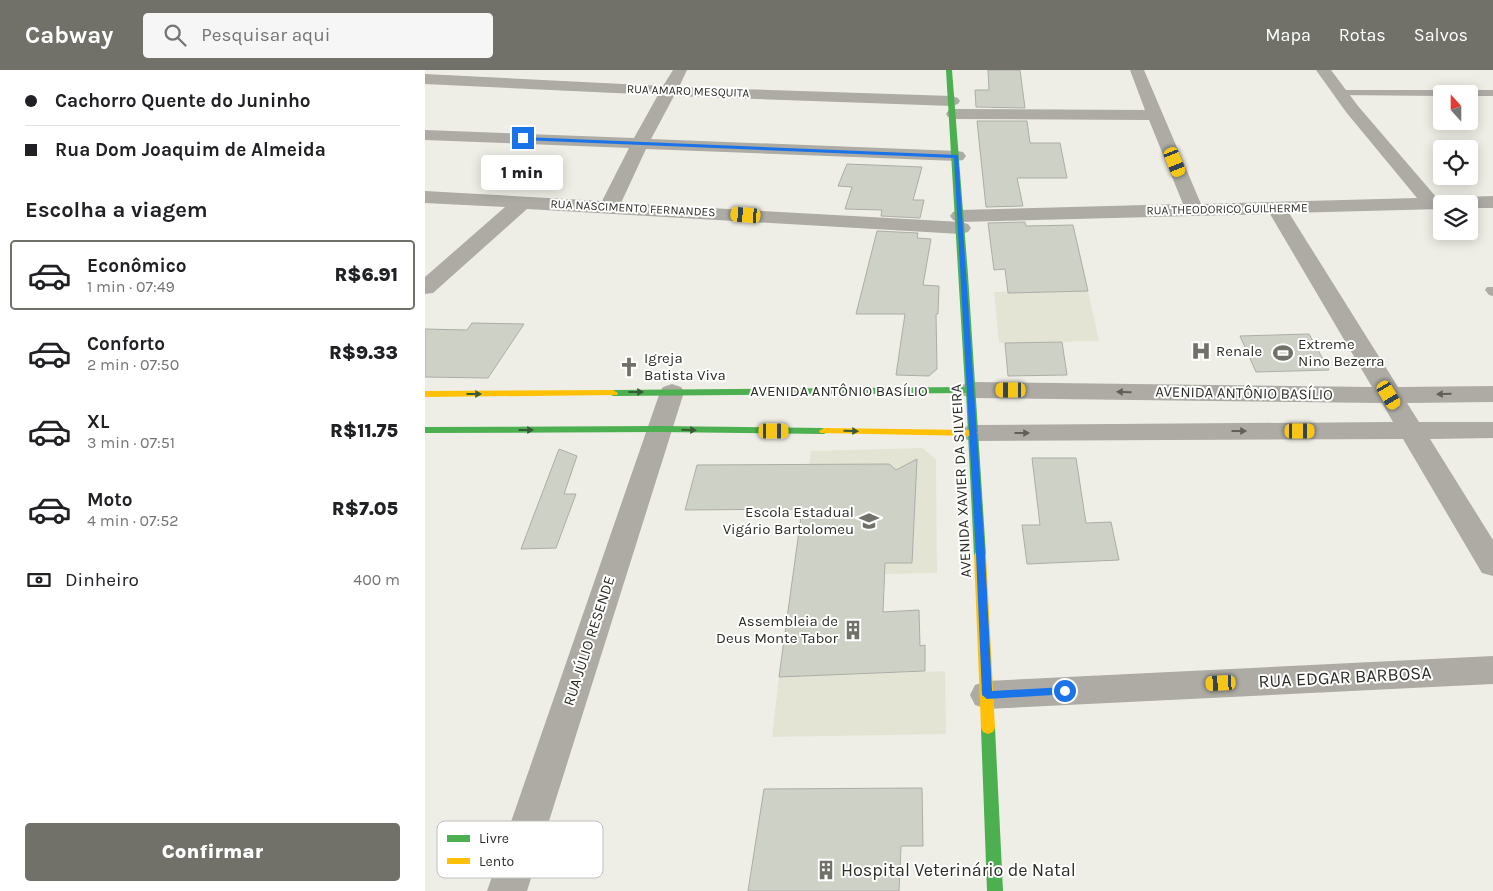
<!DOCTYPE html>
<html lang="pt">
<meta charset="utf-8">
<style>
:root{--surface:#fff;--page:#f6f6f6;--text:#202124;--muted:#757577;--line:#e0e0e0;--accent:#71716a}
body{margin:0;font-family:Karla,sans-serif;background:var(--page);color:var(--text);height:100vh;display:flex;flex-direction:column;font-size:19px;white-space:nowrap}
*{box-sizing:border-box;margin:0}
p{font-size:16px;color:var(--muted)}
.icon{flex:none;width:28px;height:28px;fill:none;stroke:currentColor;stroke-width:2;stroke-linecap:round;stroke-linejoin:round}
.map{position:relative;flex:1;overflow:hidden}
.panel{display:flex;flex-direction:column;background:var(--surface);width:425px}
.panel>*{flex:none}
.hud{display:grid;align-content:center;height:110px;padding:0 25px;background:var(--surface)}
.needle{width:32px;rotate:339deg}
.tools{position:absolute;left:1008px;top:15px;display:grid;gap:10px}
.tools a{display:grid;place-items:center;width:45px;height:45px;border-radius:5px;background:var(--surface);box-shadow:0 2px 12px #0003;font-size:25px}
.end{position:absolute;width:22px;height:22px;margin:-11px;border:6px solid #1a73e8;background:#fff;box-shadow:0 0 0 2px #fff}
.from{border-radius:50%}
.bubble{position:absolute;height:35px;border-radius:5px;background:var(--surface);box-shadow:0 2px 12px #0003;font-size:16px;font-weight:800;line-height:35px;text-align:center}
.car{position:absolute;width:15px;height:30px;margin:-15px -8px;border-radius:6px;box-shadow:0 0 4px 1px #0007;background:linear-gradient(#f5c518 24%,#345 0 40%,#f5c518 0 76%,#345 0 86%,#f5c518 0)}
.hud b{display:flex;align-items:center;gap:18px;height:48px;font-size:19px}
.hud b+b{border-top:1px solid var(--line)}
.hud i{width:12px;height:12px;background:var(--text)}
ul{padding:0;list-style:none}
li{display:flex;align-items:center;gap:15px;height:70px;margin:0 10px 8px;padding:0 15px;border:2px solid transparent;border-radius:5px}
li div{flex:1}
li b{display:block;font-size:19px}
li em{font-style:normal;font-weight:800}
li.current{border-color:var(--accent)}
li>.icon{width:45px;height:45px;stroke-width:1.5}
h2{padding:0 25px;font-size:22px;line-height:60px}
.pay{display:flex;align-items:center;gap:12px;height:55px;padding:0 25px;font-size:19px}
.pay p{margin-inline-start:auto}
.primary-button{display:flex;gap:10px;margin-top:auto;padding:10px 25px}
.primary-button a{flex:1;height:58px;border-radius:5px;background:var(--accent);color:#fff;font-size:20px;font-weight:800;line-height:58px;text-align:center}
header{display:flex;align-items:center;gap:30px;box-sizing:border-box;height:70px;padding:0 25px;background:var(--accent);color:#fff}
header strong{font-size:24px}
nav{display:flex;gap:28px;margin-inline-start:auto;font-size:18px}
.search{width:350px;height:45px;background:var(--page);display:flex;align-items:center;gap:12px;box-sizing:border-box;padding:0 18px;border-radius:5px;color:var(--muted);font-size:19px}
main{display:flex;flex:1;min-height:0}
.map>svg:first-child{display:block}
.built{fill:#e4e4d5}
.building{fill:#ced2c6;stroke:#abada7}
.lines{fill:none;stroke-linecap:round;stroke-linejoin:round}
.lane{fill:#adaba4;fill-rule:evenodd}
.street{fill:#adaba4;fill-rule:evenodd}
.fast{fill:#4caf50;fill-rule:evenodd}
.slow{fill:#ffc107;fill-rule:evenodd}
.oneway{fill:#385a36}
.oneway2{fill:#605f5a}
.route{fill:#1a73e8}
.labels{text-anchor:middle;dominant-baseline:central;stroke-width:4;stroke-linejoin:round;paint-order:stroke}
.far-street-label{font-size:12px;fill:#2d2d28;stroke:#fff}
.poi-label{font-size:15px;fill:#2d2d28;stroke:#fff;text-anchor:start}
.street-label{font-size:15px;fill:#2d2d28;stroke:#fff}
.near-street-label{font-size:18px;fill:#2d2d28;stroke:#fff}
.near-poi-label{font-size:18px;fill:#2d2d28;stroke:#fff;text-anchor:start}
.key{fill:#fff;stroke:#c0c0be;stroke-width:1}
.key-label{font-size:14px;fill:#2d2d28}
</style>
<header>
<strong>Cabway</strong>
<div class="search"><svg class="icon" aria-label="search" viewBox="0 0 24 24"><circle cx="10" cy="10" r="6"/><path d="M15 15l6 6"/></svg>Pesquisar aqui</div>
<nav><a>Mapa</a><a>Rotas</a><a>Salvos</a></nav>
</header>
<main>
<section class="panel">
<div class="hud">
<b><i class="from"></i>Cachorro Quente do Juninho</b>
<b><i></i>Rua Dom Joaquim de Almeida</b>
</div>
<h2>Escolha a viagem</h2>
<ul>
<li class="current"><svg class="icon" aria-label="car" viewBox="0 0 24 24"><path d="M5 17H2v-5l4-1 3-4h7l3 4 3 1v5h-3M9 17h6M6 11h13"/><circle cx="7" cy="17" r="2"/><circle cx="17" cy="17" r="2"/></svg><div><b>Econômico</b><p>1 min · 07:49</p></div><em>R$6.91</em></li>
<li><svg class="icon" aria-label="car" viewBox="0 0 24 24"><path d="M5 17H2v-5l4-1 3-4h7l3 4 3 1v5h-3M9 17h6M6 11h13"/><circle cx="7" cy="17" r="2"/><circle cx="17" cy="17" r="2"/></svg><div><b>Conforto</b><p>2 min · 07:50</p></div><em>R$9.33</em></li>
<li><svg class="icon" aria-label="car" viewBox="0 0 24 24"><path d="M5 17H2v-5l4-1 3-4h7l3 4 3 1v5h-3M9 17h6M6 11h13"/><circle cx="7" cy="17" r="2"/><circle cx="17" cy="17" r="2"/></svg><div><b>XL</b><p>3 min · 07:51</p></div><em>R$11.75</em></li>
<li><svg class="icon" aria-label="car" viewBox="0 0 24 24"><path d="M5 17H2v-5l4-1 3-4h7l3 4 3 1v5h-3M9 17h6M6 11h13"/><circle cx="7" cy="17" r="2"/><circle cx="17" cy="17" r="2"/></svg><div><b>Moto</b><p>4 min · 07:52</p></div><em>R$7.05</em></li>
</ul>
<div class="pay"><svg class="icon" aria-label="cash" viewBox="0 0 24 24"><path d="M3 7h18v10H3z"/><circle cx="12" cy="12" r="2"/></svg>Dinheiro<p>400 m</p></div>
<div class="primary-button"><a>Confirmar</a></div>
</section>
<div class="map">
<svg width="1068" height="821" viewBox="0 0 1068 821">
<rect width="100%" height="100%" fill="#eeeee6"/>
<g class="built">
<path d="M 663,221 L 674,271 L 574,273 L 569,222 Z"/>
<path d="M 497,378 L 511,389 L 512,503 L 368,506 L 386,381 Z"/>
<path d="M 520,601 L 521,664 L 347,667 L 354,607 Z"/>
</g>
<g class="building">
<path d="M 563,0 L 595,0 L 600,38 L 551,37 L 550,20 L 564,20 Z"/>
<path d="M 552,51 L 602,51 L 605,73 L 635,73 L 642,108 L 592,108 L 598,136 L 561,137 Z"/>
<path d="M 422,94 L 497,97 L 488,130 L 499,130 L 495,148 L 456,146 L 457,140 L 420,139 L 427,117 L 413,116 Z"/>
<path d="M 600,152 L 601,156 L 648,155 L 663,221 L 583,223 L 580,199 L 569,200 L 563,153 Z"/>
<path d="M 452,161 L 493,163 L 492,168 L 506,169 L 498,215 L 514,216 L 513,244 L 511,244 L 512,299 L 504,306 L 471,305 L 480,244 L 431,244 Z"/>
<path d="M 47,253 L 99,254 L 63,308 L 0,307 L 0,259 L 42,260 Z"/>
<path d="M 884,264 L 904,300 L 831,302 L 815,266 Z"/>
<path d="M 637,272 L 642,305 L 583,306 L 580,273 Z"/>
<path d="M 134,379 L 152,386 L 139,424 L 151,424 L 131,478 L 96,479 Z"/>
<path d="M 607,388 L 651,388 L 661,453 L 686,452 L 694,490 L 602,494 L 597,455 L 615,455 Z"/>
<path d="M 492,389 L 487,493 L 460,493 L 458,542 L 494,540 L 495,576 L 500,575 L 500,601 L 354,607 L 377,439 L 260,440 L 272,395 L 464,394 L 471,400 Z"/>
<path d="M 497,718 L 498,776 L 476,776 L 474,821 L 323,821 L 339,719 Z"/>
</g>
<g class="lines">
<g class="lane">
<path d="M 915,20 L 1068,20 L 1068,26 L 1044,26 L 1044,24 L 1016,24 L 1016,26 L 912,25 L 911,23 Z"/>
<path d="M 1062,217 L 1068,217 L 1068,226 L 1064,225 L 1060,220 Z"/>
</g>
<g class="street">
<path d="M 248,0 L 262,0 L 254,17 L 527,26 L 533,28 L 535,31 L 533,34 L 527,36 L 249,26 L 226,69 L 532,81 L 538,82 L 541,86 L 538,90 L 532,91 L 221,79 L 196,133 L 536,152 L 543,154 L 546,158 L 543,162 L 536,164 L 102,139 L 8,223 L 0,224 L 0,207 L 80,137 L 0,133 L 0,121 L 177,131 L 204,78 L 0,70 L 0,60 L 209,68 L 233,25 L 0,14 L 0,4 L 238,16 Z"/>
<path d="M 705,0 L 719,0 L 776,134 L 992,128 L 921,42 L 891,0 L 906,0 L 933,36 L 1012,128 L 1068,126 L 1068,138 L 1044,138 L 1044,134 L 1016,134 L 1016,139 L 864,143 L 973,317 L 1068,316 L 1068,332 L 982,333 L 994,352 L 1068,352 L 1068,368 L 1005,369 L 1068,470 L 1068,506 L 1057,503 L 978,369 L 548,371 L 539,369 L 535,363 L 539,357 L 548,355 L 968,352 L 957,333 L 546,328 L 537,325 L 534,320 L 537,315 L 546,312 L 947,317 L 845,144 L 535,152 L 528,150 L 525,146 L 528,142 L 535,140 L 758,134 L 724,50 L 529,49 L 523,47 L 521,44 L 523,41 L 529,39 L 720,40 Z"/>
<path d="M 247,314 L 256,317 L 259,322 L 102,821 L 62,821 L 235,322 L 238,317 Z"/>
<path d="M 1068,586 L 1068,614 L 562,639 L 550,635 L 545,625 L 550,615 L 562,611 Z"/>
</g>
<g class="fast">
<path d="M 521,0 L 527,0 L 543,205 L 561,485 L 559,488 L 551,488 L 549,485 L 541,323 L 188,326 L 183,323 L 188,320 L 540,317 Z"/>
<path d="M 234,356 L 399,358 L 404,361 L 399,364 L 234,362 L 0,363 L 0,357 Z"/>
<path d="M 563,652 L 568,654 L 570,658 L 578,821 L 562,821 L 556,658 L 558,654 Z"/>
</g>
<g class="slow">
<path d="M 188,320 L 193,323 L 192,325 L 0,327 L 0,321 Z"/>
<path d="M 399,358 L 548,360 L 553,363 L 548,366 L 395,363 L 394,361 Z"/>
<path d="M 555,481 L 559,482 L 561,485 L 570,658 L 568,662 L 563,664 L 558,662 L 556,658 L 549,485 L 551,482 Z"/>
</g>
</g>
<defs><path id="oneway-solid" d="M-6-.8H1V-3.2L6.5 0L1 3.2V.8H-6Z" transform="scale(1.25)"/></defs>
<g class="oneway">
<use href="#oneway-solid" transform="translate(211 322)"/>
<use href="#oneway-solid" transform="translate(49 324)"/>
<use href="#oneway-solid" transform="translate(101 360)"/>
<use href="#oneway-solid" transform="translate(264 360) rotate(1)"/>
<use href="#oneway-solid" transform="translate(426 361) rotate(1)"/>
</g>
<g class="oneway2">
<use href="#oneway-solid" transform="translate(699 322) rotate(-179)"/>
<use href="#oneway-solid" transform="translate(1019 324) rotate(179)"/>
<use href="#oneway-solid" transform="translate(814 361)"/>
<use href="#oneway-solid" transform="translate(597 363)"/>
</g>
<path class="route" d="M 98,67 L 533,85 L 560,484 L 567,621 L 640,617 L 644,618 L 644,624 L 562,629 L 557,625 L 551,484 L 529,88 L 96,70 Z"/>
<defs>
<symbol id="hospital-bare" viewBox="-9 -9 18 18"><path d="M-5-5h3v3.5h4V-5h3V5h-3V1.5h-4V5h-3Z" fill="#71716a" stroke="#fff" stroke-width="2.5" paint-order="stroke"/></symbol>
<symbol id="stadium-bare" viewBox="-9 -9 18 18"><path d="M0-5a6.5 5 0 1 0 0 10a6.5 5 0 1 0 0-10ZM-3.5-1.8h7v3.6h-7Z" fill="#71716a" stroke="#fff" stroke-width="2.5" paint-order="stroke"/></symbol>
<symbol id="church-bare" viewBox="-9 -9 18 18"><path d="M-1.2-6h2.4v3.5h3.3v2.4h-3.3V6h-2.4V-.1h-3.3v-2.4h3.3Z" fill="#71716a" stroke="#fff" stroke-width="2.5" paint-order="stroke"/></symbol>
<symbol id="school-bare" viewBox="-9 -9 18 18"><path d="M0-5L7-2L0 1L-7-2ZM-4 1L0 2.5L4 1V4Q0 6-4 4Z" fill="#71716a" stroke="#fff" stroke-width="2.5" paint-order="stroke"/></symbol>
<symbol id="building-bare" viewBox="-9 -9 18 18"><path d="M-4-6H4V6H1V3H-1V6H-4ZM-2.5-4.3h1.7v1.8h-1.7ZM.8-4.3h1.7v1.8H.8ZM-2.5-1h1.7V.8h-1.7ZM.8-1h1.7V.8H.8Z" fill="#71716a" stroke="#fff" stroke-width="2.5" paint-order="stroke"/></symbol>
</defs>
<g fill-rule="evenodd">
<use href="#hospital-bare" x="762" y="267" width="28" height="28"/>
<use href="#stadium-bare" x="844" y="269" width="28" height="28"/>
<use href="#church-bare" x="190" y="283" width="28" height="28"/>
<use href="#school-bare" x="430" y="437" width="28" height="28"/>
<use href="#building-bare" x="414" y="546" width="28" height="28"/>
<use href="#building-bare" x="387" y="786" width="28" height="28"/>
</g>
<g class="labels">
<g class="far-street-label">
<text transform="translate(263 21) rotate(2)">RUA AMARO MESQUITA</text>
<text transform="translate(208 138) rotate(3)">RUA NASCIMENTO FERNANDES</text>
<text transform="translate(802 139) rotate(-1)">RUA THEODORICO GUILHERME</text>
</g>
<g class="poi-label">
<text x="873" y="274">Extreme<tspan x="873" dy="17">Nino Bezerra</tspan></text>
<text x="791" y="281">Renale</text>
<text x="219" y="288">Igreja<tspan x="219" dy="17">Batista Viva</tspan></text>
<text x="429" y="442" text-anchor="end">Escola Estadual<tspan x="429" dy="17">Vigário Bartolomeu</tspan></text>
<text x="413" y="551" text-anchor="end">Assembleia de<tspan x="413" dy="17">Deus Monte Tabor</tspan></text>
</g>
<g class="street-label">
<text x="414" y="321">AVENIDA ANTÔNIO BASÍLIO</text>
<text transform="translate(819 323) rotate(1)">AVENIDA ANTÔNIO BASÍLIO</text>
<text transform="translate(536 411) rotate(-93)">AVENIDA XAVIER DA SILVEIRA</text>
<text transform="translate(164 571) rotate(-72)">RUA JÚLIO RESENDE</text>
</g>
<g class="near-street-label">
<text transform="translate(920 607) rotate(-3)">RUA EDGAR BARBOSA</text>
</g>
<g class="near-poi-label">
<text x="416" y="800">Hospital Veterinário de Natal</text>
</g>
</g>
<rect x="12" y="751" width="166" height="57" rx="8" class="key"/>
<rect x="22" y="765" width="23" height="7" fill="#4caf50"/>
<rect x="22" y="788" width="23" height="6" fill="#ffc107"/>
<g class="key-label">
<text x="54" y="773">Livre</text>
<text x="54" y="796">Lento</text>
</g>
</svg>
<div class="tools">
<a><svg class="needle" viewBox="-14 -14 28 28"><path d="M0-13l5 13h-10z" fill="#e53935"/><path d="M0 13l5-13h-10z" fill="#757577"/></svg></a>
<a><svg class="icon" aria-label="locate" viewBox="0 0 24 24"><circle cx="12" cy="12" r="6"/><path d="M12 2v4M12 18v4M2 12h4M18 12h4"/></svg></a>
<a><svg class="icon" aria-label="layers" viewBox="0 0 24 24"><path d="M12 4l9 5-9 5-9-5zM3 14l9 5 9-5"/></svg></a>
</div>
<i class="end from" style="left:640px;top:621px"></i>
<i class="end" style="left:98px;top:68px"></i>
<div class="bubble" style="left:56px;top:85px;width:82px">1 min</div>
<i class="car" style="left:750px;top:92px;rotate:158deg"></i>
<i class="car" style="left:321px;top:145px;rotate:274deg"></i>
<i class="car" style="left:586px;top:320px;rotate:270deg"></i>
<i class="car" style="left:964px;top:325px;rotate:149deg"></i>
<i class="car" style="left:349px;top:361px;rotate:90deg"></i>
<i class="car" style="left:875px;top:361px;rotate:90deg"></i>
<i class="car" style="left:796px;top:613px;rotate:267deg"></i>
</div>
</main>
